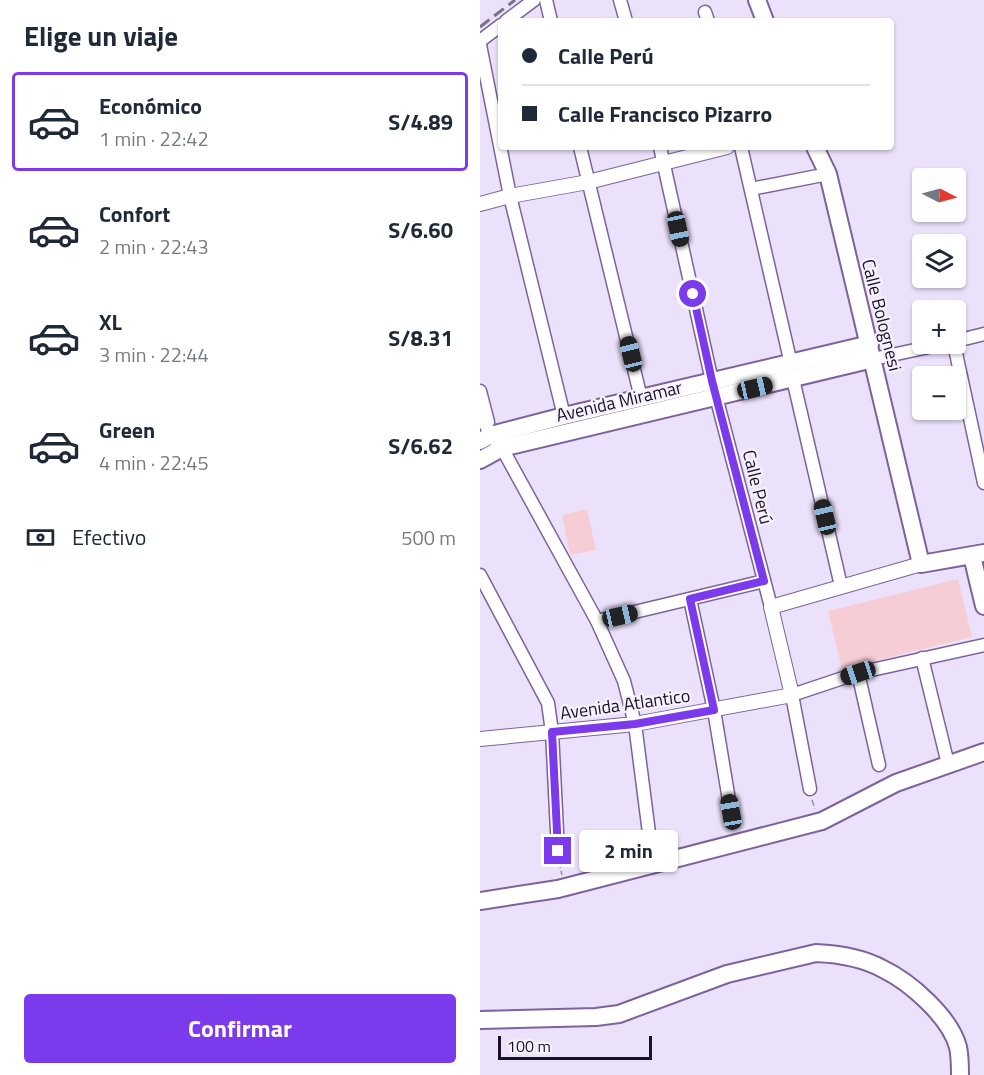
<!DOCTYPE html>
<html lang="es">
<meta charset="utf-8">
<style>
:root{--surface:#fff;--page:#f6f6f7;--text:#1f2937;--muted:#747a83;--line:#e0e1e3;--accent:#7c3aed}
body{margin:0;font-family:"Titillium Web",sans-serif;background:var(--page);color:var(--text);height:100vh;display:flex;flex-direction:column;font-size:22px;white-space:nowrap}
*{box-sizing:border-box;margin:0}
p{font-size:20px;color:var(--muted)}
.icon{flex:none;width:33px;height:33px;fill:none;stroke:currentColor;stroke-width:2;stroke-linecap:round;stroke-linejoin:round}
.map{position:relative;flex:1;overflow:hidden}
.sheet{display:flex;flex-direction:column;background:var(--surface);width:480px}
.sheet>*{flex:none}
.hud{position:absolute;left:18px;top:18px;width:396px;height:132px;border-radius:6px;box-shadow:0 2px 4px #0004;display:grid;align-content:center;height:132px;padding:0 24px;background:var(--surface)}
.needle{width:39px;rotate:96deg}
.controls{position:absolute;left:432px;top:168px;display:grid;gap:12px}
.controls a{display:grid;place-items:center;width:54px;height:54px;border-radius:6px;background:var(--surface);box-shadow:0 2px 4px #0004;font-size:30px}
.scale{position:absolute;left:18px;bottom:15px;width:154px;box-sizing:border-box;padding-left:6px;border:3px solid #1c1128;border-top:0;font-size:16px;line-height:21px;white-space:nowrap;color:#1c1128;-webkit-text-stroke:4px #f7f1fe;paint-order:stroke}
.end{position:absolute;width:27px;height:27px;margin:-14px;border:8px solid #7c3aed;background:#fff;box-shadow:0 0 0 3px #fff}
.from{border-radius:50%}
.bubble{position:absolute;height:42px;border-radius:6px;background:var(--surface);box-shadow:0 2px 4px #0004;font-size:20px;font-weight:700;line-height:42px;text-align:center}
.car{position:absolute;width:18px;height:36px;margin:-18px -9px;border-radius:8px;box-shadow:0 0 4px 2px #0007;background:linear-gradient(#222 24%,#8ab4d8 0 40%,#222 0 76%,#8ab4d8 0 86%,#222 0)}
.hud b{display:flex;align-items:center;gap:21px;height:57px;font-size:22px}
.hud b+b{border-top:2px solid var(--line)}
.hud i{width:15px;height:15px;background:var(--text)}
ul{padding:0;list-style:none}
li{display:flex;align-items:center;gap:18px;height:99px;margin:0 12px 9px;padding:0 12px;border:3px solid transparent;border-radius:6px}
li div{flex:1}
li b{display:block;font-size:22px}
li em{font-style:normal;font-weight:700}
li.active{border-color:var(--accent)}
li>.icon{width:54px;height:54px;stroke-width:1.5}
h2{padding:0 24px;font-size:27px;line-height:72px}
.pay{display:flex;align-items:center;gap:15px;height:66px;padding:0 24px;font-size:22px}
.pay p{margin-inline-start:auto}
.action{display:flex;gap:12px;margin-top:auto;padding:12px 24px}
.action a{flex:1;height:69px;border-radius:6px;background:var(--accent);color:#fff;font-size:24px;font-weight:700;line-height:69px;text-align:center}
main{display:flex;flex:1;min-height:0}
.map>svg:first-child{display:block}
.green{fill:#f6cdd5}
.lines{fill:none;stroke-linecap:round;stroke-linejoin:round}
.minor-casing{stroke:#7d629b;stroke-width:15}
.tertiary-casing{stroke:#7d629b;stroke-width:16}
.secondary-casing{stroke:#7d629b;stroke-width:20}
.path{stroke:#998ea7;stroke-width:1.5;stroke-dasharray:6 3;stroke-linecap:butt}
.minor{stroke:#fff;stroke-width:12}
.tertiary{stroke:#fff;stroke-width:14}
.secondary{stroke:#fff;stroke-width:16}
.rail{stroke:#7b7089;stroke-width:3;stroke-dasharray:12 6;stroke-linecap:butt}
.route{stroke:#7c3aed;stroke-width:8}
.labels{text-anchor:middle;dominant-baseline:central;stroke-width:4.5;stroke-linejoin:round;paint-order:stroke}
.street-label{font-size:18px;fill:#1c1128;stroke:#f7f1fe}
</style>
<main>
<section class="sheet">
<h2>Elige un viaje</h2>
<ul>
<li class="active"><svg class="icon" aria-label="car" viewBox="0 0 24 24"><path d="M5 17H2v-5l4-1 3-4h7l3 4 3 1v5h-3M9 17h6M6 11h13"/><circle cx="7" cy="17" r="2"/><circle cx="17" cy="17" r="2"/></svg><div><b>Económico</b><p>1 min · 22:42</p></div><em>S/4.89</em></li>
<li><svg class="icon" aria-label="car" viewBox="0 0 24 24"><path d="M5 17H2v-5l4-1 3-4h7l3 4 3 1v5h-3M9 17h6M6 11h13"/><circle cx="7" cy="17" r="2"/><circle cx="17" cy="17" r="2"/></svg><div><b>Confort</b><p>2 min · 22:43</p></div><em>S/6.60</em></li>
<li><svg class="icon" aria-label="car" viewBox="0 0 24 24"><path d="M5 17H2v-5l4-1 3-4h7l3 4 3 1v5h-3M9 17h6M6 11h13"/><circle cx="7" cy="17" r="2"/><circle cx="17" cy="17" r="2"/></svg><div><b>XL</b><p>3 min · 22:44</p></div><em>S/8.31</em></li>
<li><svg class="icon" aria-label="car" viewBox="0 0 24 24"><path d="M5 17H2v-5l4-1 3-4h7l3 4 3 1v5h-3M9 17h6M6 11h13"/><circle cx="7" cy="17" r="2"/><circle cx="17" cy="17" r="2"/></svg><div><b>Green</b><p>4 min · 22:45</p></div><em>S/6.62</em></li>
</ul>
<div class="pay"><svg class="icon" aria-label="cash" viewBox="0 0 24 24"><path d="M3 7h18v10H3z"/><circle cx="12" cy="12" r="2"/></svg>Efectivo<p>500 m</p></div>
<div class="action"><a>Confirmar</a></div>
</section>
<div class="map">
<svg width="504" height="1075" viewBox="0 0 504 1075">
<rect width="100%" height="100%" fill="#ece1fb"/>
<g class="green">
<path d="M 107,509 L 116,550 L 90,555 L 82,515 Z"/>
<path d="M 478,579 L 492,637 L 362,669 L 348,611 Z"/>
</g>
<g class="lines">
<defs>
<g id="minor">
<path d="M 66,0 L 71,21"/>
<path d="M 140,0 L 146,21"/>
<path d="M 225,12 L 228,21"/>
<path d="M 26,21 L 54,0"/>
<path d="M 0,41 L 21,25"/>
<path d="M 0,45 L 30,196 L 84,416"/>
<path d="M 100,147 L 161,398"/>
<path d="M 180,147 L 232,381 L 291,607"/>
<path d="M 261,147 L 311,364"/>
<path d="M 271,189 L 348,174"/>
<path d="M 476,341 L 504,334"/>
<path d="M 474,344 L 504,483"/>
<path d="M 393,359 L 463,344"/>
<path d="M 313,379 L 361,586"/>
<path d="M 0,391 L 8,422"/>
<path d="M 0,415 L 11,435 L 22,448 L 117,621 L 144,681 L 155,724 L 169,833"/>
<path d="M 0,575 L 68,703 L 72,732 L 78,851"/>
<path d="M 210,599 L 234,710 L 251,812"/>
<path d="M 117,621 L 284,581"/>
<path d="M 442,658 L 468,764"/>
<path d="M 378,673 L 399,765"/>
<path d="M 330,789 L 312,695 L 378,673 L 504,645"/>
</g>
<g id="tertiary">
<path d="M 0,204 L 30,196 L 108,182 L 247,147"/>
<path d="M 0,739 L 155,724 L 312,695 L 291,607 L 441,564"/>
</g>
<g id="secondary">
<path d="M 277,0 L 285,21"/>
<path d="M 335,147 L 348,174 L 441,564 L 504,553"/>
<path d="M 0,441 L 11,435 L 84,416 L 390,344"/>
<path d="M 0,460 L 22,448 L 393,359"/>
<path d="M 492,556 L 504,606"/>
<path d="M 0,901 L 78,889 L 342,821 L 416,783 L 504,752"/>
<path d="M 0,1020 L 116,1017 L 139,1014 L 247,974 L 336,953 C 358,954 383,958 403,969 C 430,982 470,1017 478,1047 C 480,1056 480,1066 480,1075"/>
</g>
</defs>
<use href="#minor" class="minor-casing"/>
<use href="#tertiary" class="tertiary-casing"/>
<use href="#secondary" class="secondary-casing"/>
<g class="path">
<path d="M 332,800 L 335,809"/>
<path d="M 79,862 L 82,875"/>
</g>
<use href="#minor" class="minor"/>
<use href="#tertiary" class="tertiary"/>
<use href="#secondary" class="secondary"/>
<path class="rail" d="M 0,27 L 35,0"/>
</g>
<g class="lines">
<path class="route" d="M 78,851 L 72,732 L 155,724 L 234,710 L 210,599 L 284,581 L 232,381 L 213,294"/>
</g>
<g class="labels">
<g class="street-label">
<text transform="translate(402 315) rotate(76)">Calle Bolognesi</text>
<text transform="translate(139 401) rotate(-13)">Avenida Miramar</text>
<text transform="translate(278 487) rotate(76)">Calle Perú</text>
<text transform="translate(145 704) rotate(-8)">Avenida Atlantico</text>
</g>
</g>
</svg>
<div class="controls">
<a><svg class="needle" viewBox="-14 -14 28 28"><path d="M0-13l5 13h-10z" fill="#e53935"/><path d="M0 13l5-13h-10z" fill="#747a83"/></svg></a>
<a><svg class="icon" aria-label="layers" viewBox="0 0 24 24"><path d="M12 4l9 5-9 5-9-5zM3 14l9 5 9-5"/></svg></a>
<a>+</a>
<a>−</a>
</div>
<div class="scale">100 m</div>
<i class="end from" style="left:213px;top:294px"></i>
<i class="end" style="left:78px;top:851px"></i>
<div class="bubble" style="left:99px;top:830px;width:99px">2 min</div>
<i class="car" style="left:198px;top:229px;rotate:168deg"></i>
<i class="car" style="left:151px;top:354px;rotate:346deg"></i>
<i class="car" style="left:275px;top:388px;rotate:77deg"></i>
<i class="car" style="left:345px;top:517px;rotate:347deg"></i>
<i class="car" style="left:140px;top:616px;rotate:77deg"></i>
<i class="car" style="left:378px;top:673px;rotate:252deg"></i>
<i class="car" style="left:251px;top:812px;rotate:350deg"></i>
<div class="hud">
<b><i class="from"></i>Calle Perú</b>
<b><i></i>Calle Francisco Pizarro</b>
</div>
</div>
</main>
